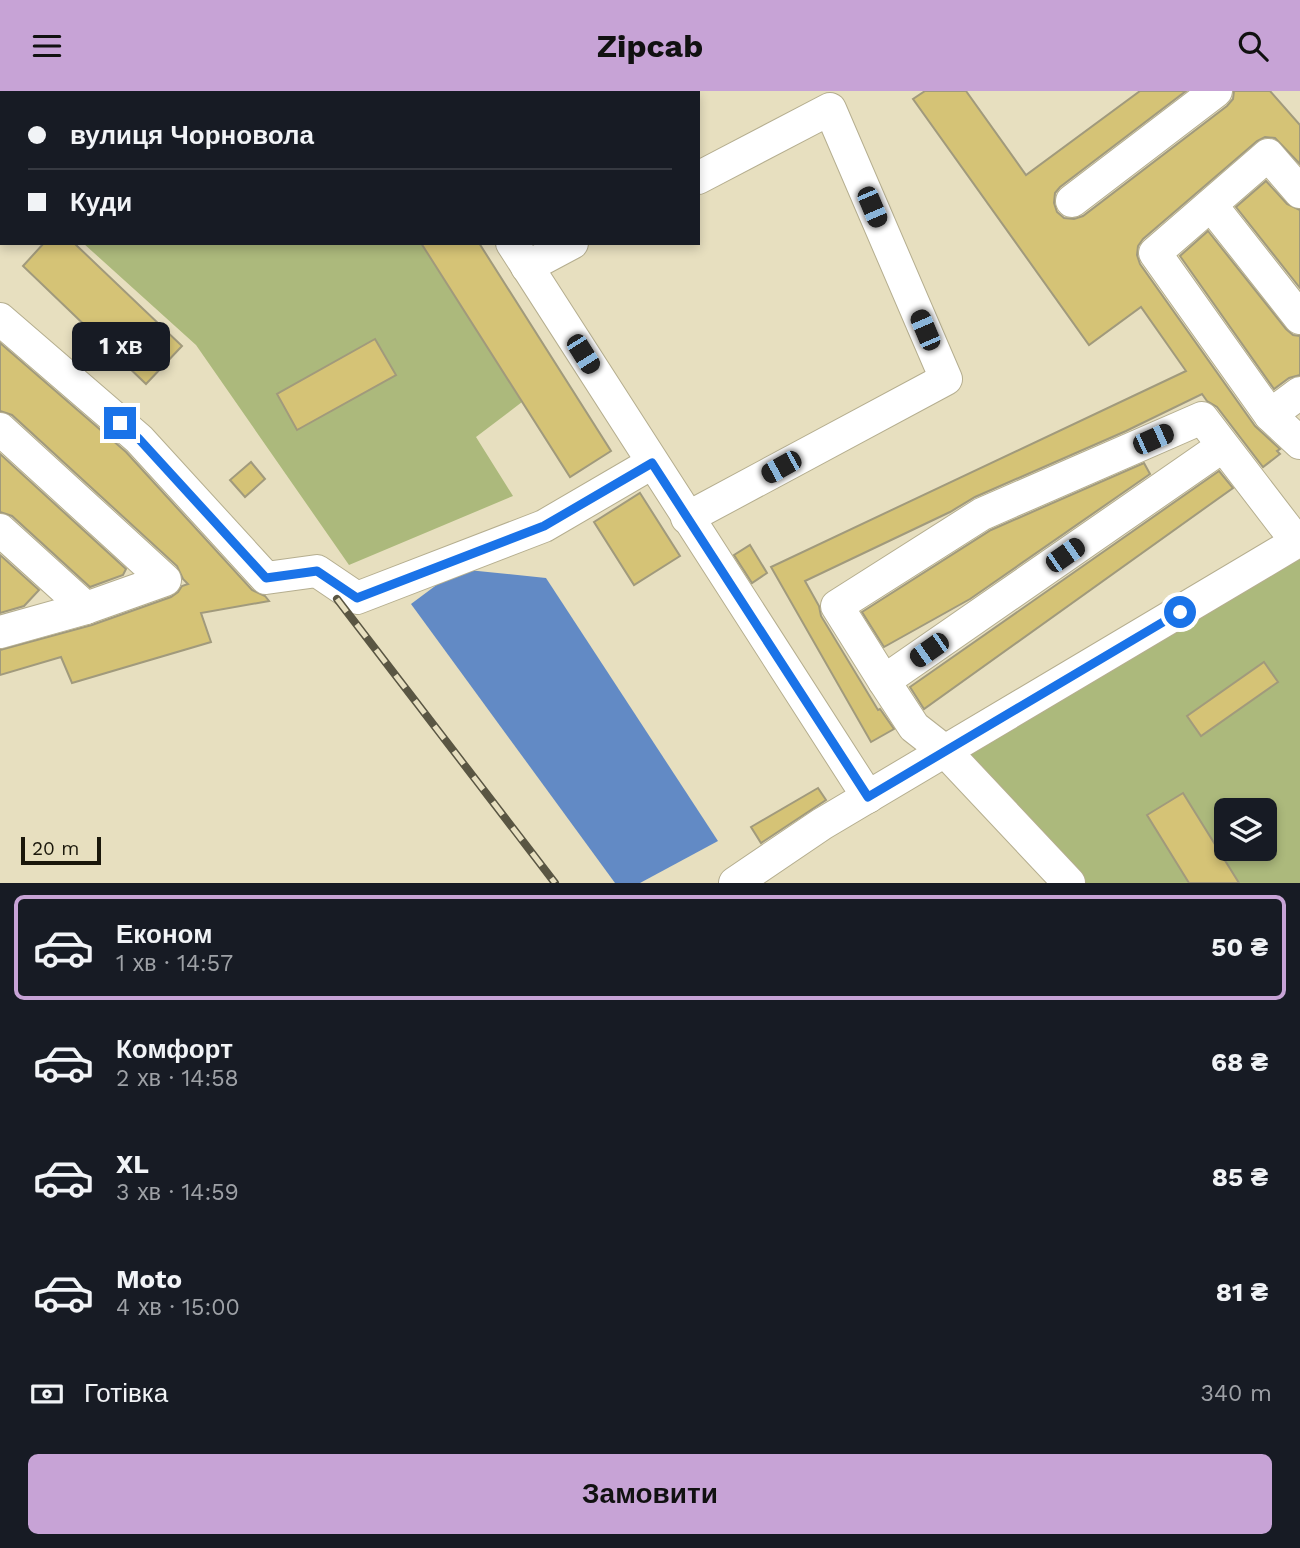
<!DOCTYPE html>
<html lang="uk">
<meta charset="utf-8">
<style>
:root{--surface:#171b24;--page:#242831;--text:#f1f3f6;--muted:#9ea1a6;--line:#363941;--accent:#c7a3d6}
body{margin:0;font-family:"Work Sans",sans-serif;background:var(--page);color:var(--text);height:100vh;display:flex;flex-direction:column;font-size:26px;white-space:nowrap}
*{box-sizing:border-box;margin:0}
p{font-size:23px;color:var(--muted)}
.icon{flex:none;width:38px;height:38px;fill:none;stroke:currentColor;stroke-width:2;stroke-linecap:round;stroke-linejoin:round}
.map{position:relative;height:792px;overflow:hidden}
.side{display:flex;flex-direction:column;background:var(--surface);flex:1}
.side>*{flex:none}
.hud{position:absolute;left:0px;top:0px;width:700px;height:154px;box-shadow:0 4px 10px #0003;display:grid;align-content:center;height:154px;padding:0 28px;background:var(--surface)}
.fabs{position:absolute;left:1214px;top:707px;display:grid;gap:14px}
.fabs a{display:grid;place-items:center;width:63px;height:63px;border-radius:10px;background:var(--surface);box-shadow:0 4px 10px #0003;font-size:35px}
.scale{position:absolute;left:21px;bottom:18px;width:80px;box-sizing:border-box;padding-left:7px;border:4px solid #1a170b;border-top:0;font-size:19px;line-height:24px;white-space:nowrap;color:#1a170b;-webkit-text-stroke:5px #e7dfbf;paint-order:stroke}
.end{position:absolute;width:32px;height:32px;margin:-16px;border:9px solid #1a73e8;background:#fff;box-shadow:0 0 0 4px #fff}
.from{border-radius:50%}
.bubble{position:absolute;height:49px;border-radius:10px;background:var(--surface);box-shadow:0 4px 10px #0003;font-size:23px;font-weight:700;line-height:49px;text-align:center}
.car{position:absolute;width:21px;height:42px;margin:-21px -10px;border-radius:9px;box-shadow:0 0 5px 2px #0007;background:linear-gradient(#222 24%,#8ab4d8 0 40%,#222 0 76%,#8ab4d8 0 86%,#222 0)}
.hud b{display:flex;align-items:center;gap:24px;height:66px;font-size:26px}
.hud b+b{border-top:2px solid var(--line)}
.hud i{width:18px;height:18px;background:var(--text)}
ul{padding:12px 0 0;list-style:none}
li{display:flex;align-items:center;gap:21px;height:105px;margin:0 14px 10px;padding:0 14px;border:4px solid transparent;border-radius:10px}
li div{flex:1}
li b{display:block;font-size:26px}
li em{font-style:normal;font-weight:700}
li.current{border-color:var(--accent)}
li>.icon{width:63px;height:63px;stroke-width:1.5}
.pay{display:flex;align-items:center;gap:18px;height:77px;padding:0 28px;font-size:26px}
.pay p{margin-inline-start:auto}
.primary-button{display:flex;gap:14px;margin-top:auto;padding:14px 28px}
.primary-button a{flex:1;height:80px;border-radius:10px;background:var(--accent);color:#111;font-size:28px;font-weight:700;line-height:80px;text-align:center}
header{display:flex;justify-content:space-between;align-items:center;height:91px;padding:0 28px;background:var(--accent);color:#111;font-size:32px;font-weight:700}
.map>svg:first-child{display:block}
.green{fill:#acb97c;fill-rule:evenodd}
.water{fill:#628ac5}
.building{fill:#d5c376;stroke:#a19a7c;stroke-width:2}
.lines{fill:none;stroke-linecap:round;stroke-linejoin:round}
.minor-casing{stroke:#b5ae8f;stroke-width:34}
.minor{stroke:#fff;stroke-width:32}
.rail-casing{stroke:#5a5643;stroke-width:8}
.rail{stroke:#e7dfbf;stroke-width:5;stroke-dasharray:16;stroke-linecap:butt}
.route{stroke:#1a73e8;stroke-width:9}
</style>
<header><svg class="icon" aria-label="menu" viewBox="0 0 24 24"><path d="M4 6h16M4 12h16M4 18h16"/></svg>Zipcab<svg class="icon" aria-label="search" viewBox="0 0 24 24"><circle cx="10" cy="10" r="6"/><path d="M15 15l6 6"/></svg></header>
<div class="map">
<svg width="1300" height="792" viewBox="0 0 1300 792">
<rect width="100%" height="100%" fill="#e7dfbf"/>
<g class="green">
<path d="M 83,152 L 421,152 L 522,311 L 476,346 L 513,405 L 349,474 L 196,254 Z"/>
<path d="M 1300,449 L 1300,792 L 1239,792 L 1183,702 L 1148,724 L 1190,792 L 1082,792 L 946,661 ZM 1227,719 L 1265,719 L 1265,758 L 1227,758 Z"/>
</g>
<path class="water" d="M 458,478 L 546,487 L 718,750 L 640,792 L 615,792 L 411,513 Z"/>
<g class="building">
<path d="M 925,0 L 966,0 L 1026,84 L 1140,0 L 1186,0 L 1060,96 L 1055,102 L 1054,112 L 1057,121 L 1064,127 L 1074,128 L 1083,125 L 1227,15 L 1233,8 L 1234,0 L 1270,0 L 1300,34 L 1300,73 L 1275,47 L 1265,46 L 1257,50 L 1143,148 L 1138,155 L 1137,164 L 1140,173 L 1255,335 L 1280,358 L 1277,360 L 1280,363 L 1263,376 L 1217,316 L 1207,310 L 1202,303 L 1126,340 L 975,406 L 950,421 L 805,490 L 819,515 L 821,525 L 878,619 L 880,618 L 894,638 L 871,651 L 771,476 L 1186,280 L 1141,216 L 1089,254 L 913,8 Z"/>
<path d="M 1266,90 L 1287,113 L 1300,119 L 1300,197 L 1236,116 Z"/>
<path d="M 1208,140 L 1286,238 L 1293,244 L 1300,245 L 1300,284 L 1289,287 L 1274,298 L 1180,165 Z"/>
<path d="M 44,152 L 74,152 L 182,255 L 146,293 L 23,175 Z"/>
<path d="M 421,152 L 479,152 L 611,360 L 570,386 Z"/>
<path d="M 375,248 L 396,284 L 297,339 L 277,303 Z"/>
<path d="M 0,252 L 126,361 L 252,499 L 265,505 L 269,510 L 201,522 L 211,551 L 72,592 L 61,566 L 0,584 L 0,559 L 92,534 L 171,506 L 178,501 L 182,495 L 188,493 L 183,488 L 177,475 L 12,324 L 0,320 Z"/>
<path d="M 0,363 L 126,478 L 123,484 L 90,496 L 12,425 L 0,421 Z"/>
<path d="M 251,371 L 265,388 L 245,406 L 230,389 Z"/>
<path d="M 1144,372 L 1150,383 L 970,508 L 884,556 L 862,521 L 991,439 Z"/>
<path d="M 1219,380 L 1233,397 L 924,618 L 910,596 Z"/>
<path d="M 640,402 L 680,465 L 634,494 L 594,431 Z"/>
<path d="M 750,454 L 767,482 L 752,492 L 734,464 Z"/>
<path d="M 0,464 L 39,499 L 24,515 L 0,522 Z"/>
<path d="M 1264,571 L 1278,591 L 1201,645 L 1187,625 Z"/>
<path d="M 818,697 L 826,709 L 761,752 L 751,736 Z"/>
<path d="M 1183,702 L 1239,792 L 1189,792 L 1147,724 Z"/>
</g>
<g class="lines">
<defs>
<g id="minor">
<path d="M 16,2 L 20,0"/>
<path d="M 170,2 L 173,0"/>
<path d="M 530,2 L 533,0"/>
<path d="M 0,92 L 2,91"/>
<path d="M 1300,101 L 1268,64 L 1155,162 L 1270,324 L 1300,352"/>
<path d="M 1072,110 L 1216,0"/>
<path d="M 1211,114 L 1300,227"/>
<path d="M 512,152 L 868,706"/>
<path d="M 527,176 L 572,152"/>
<path d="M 0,228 L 139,348 L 266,487 L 317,480 L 357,507 L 544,435 L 652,372"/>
<path d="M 1270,324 L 1300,302"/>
<path d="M 0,338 L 165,489 L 86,517 L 0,541"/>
<path d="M 1223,355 L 884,590 L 837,515 L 982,423 L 1202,327 L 1297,451"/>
<path d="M 687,427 L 946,288 L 830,18 L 698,87"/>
<path d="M 0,439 L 86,517"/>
<path d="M 884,590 L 914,636 L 946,661 L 1069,792"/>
<path d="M 735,792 L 822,733 L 1300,449"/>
</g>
</defs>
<use href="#minor" class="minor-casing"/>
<use href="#minor" class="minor"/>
<defs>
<path id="rail" d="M 337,508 L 555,792"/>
</defs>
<use href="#rail" class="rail-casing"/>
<use href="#rail" class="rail"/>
</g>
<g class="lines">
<path class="route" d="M 120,332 L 139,348 L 266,487 L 317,480 L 357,507 L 544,435 L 652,372 L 868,706 L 1180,521"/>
</g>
</svg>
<div class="fabs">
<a><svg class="icon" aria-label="layers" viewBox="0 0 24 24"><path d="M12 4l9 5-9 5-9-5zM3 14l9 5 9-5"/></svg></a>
</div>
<div class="scale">20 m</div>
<i class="end from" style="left:1180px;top:521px"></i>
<i class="end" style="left:120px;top:332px"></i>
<div class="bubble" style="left:72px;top:231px;width:98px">1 хв</div>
<i class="car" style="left:872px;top:116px;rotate:157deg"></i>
<i class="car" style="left:925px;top:239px;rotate:337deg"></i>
<i class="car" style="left:583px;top:263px;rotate:148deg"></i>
<i class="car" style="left:1153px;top:348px;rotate:66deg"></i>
<i class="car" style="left:781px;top:376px;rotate:241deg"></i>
<i class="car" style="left:1065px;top:464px;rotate:55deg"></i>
<i class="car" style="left:929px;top:559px;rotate:235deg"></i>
<div class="hud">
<b><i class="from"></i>вулиця Чорновола</b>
<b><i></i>Куди</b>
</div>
</div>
<section class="side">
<ul>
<li class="current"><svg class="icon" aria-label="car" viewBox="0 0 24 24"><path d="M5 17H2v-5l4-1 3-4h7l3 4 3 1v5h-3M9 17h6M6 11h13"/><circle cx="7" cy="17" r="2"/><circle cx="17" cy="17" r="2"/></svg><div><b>Економ</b><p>1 хв · 14:57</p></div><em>50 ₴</em></li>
<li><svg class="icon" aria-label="car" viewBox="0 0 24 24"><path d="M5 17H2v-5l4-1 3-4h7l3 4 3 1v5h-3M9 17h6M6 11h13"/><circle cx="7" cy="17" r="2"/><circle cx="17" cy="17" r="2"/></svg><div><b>Комфорт</b><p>2 хв · 14:58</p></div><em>68 ₴</em></li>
<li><svg class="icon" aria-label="car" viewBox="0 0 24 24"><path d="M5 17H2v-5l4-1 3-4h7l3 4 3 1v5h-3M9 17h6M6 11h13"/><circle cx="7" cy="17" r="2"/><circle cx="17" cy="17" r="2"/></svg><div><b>XL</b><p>3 хв · 14:59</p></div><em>85 ₴</em></li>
<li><svg class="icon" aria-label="car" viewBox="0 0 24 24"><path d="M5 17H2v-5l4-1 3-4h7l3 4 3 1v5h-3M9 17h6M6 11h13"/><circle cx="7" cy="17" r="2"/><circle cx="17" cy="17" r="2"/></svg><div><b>Moto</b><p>4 хв · 15:00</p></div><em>81 ₴</em></li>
</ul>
<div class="pay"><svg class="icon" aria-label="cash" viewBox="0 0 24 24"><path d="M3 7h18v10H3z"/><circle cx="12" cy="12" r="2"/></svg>Готівка<p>340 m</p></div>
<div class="primary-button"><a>Замовити</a></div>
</section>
